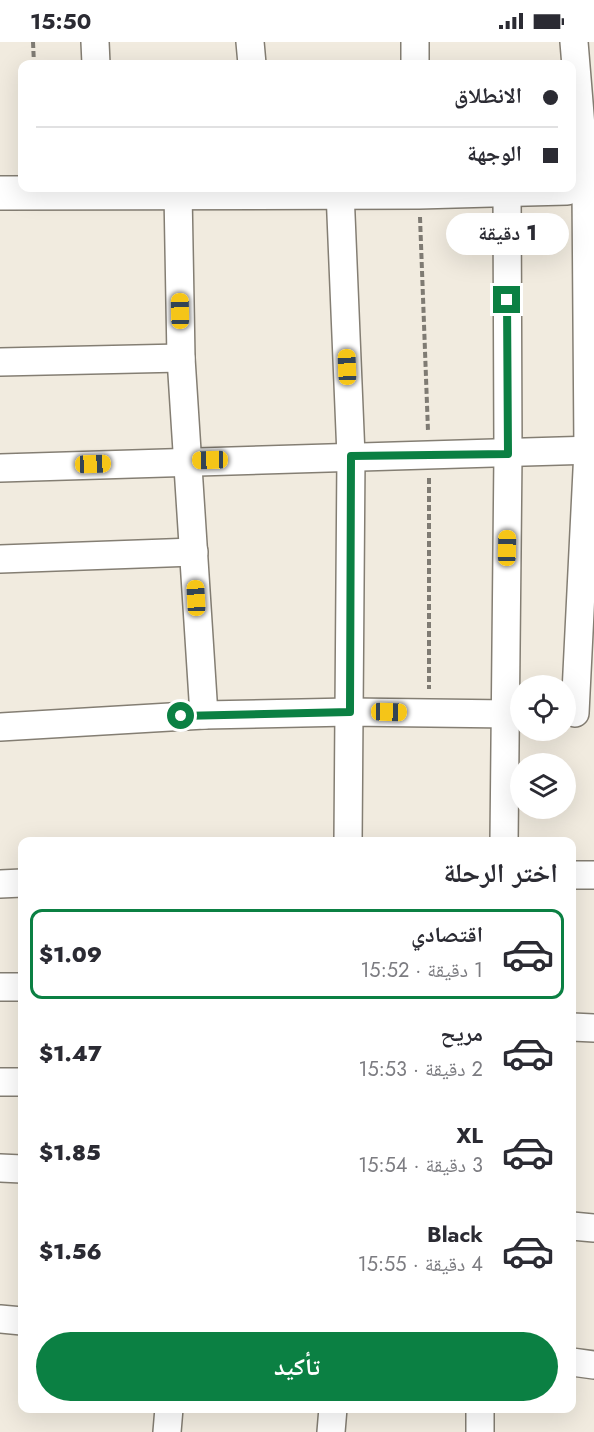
<!DOCTYPE html>
<html lang="ar">
<meta charset="utf-8">
<style>
:root{--surface:#fff;--page:#f7f7f7;--text:#2b2b33;--muted:#7c7c81;--line:#e1e1e2;--accent:#0b8043}
body{margin:0;font-family:Jost,"Noto Naskh Arabic",sans-serif;background:var(--page);color:var(--text);direction:rtl;height:100vh;display:flex;flex-direction:column;font-size:22px;white-space:nowrap}
*{box-sizing:border-box;margin:0}
p{font-size:20px;color:var(--muted)}
.icon{flex:none;width:33px;height:33px;fill:none;stroke:currentColor;stroke-width:2;stroke-linecap:round;stroke-linejoin:round}
.map{position:relative;flex:1;overflow:hidden;direction:ltr}
.side{position:absolute;left:18px;top:795px;width:558px;height:576px;display:flex;flex-direction:column;background:var(--surface);border-radius:12px;box-shadow:0 6px 24px #0002;direction:rtl}
.side>*{flex:none}
.guide{position:absolute;left:18px;top:18px;width:558px;height:132px;border-radius:12px;box-shadow:0 6px 24px #0002;direction:rtl;display:grid;align-content:center;height:132px;padding:0 18px;background:var(--surface)}
.controls{position:absolute;left:510px;top:633px;display:grid;gap:12px}
.controls a{display:grid;place-items:center;width:66px;height:66px;border-radius:50%;background:var(--surface);box-shadow:0 6px 24px #0002;font-size:30px}
.end{position:absolute;width:27px;height:27px;margin:-14px;border:8px solid #0b8043;background:#fff;box-shadow:0 0 0 3px #fff}
.from{border-radius:50%}
.bubble{position:absolute;height:42px;border-radius:21px;background:var(--surface);box-shadow:0 6px 24px #0002;font-size:20px;font-weight:800;line-height:42px;text-align:center;direction:rtl}
.car{position:absolute;width:18px;height:36px;margin:-18px -9px;border-radius:8px;box-shadow:0 0 4px 2px #0007;background:linear-gradient(#f5c518 24%,#345 0 40%,#f5c518 0 76%,#345 0 86%,#f5c518 0)}
.guide b{display:flex;align-items:center;gap:21px;height:57px;font-size:22px}
.guide b+b{border-top:2px solid var(--line)}
.guide i{width:15px;height:15px;background:var(--text)}
ul{padding:0;list-style:none}
li{display:flex;align-items:center;gap:18px;height:90px;margin:0 12px 9px;padding:0 6px;border:3px solid transparent;border-radius:12px}
li div{flex:1}
li b{display:block;font-size:22px}
li em{font-style:normal;font-weight:800}
li.active{border-color:var(--accent)}
li>.icon{width:54px;height:54px;stroke-width:1.5}
h2{padding:0 18px;font-size:27px;line-height:72px}
.button{display:flex;gap:12px;margin-top:auto;padding:12px 18px}
.button a{flex:1;height:69px;border-radius:36px;background:var(--accent);color:#fff;font-size:24px;font-weight:800;line-height:69px;text-align:center}
.status{display:flex;justify-content:space-between;align-items:center;height:42px;padding:0 30px;background:var(--surface);direction:ltr}
.status svg{height:16px;fill:currentColor}
.map>svg:first-child{display:block}
.lines{fill:none;stroke-linecap:round;stroke-linejoin:round}
.minor-casing{stroke:#847e73;stroke-width:30}
.tertiary-casing{stroke:#847e73;stroke-width:36}
.path{stroke:#7f7b73;stroke-width:4;stroke-dasharray:6 3;stroke-linecap:butt}
.minor{stroke:#fff;stroke-width:27}
.tertiary{stroke:#fff;stroke-width:33}
.route{stroke:#0b8043;stroke-width:8}
</style>
<div class="status"><b>15:50</b><svg viewBox="0 0 49 12"><path d="M0 12V9h3v3zM5 12V6h3v6zM10 12V3h3v9zM15 12V0h3v12zM26 1h20v11H26zM47 4h2v5h-2z"/></svg></div>
<div class="map">
<svg width="594" height="1390" viewBox="0 0 594 1390">
<rect width="100%" height="100%" fill="#f1ebdf"/>
<g class="lines">
<defs>
<g id="minor">
<path d="M 95,0 L 96,22"/>
<path d="M 250,0 L 252,22"/>
<path d="M 415,0 L 415,22"/>
<path d="M 574,0 L 586,145 L 588,408 L 575,671"/>
<path d="M 340,149 L 351,414 L 348,800"/>
<path d="M 178,150 L 181,316 L 204,673"/>
<path d="M 0,320 L 181,316"/>
<path d="M 0,426 L 594,408"/>
<path d="M 0,517 L 194,510"/>
<path d="M 0,685 L 204,673 L 349,670 L 520,672"/>
<path d="M 504,800 L 508,412 L 507,147"/>
<path d="M 572,833 L 594,833"/>
<path d="M 0,842 L 22,841"/>
<path d="M 0,945 L 22,945"/>
<path d="M 572,985 L 594,986"/>
<path d="M 0,1040 L 22,1040"/>
<path d="M 0,1126 L 22,1127"/>
<path d="M 572,1184 L 594,1186"/>
<path d="M 0,1277 L 22,1279"/>
<path d="M 572,1320 L 594,1323"/>
<path d="M 480,1366 L 480,1390"/>
<path d="M 167,1390 L 169,1366"/>
<path d="M 331,1390 L 333,1366"/>
</g>
<path id="tertiary" d="M 0,151 L 419,150 L 567,146"/>
</defs>
<use href="#minor" class="minor-casing"/>
<use href="#tertiary" class="tertiary-casing"/>
<g class="path">
<path d="M 33,0 L 34,22"/>
<path d="M 420,175 L 428,389"/>
<path d="M 429,436 L 429,647"/>
</g>
<use href="#minor" class="minor"/>
<use href="#tertiary" class="tertiary"/>
</g>
<g class="lines">
<path class="route" d="M 181,674 L 350,670 L 351,414 L 508,412 L 507,258"/>
</g>
</svg>
<div class="controls">
<a><svg class="icon" aria-label="locate" viewBox="0 0 24 24"><circle cx="12" cy="12" r="6"/><path d="M12 2v4M12 18v4M2 12h4M18 12h4"/></svg></a>
<a><svg class="icon" aria-label="layers" viewBox="0 0 24 24"><path d="M12 4l9 5-9 5-9-5zM3 14l9 5 9-5"/></svg></a>
</div>
<i class="end from" style="left:181px;top:674px"></i>
<i class="end" style="left:507px;top:258px"></i>
<div class="bubble" style="left:446px;top:171px;width:123px">1 دقيقة</div>
<i class="car" style="left:180px;top:269px;rotate:359deg"></i>
<i class="car" style="left:347px;top:325px;rotate:358deg"></i>
<i class="car" style="left:210px;top:418px;rotate:269deg"></i>
<i class="car" style="left:93px;top:422px;rotate:88deg"></i>
<i class="car" style="left:507px;top:506px;rotate:1deg"></i>
<i class="car" style="left:196px;top:556px;rotate:357deg"></i>
<i class="car" style="left:389px;top:670px;rotate:91deg"></i>
<div class="guide">
<b><i class="from"></i>الانطلاق</b>
<b><i></i>الوجهة</b>
</div>
<section class="side">
<h2>اختر الرحلة</h2>
<ul>
<li class="active"><svg class="icon" aria-label="car" viewBox="0 0 24 24"><path d="M5 17H2v-5l4-1 3-4h7l3 4 3 1v5h-3M9 17h6M6 11h13"/><circle cx="7" cy="17" r="2"/><circle cx="17" cy="17" r="2"/></svg><div><b>اقتصادي</b><p>1 دقيقة · 15:52</p></div><em>$1.09</em></li>
<li><svg class="icon" aria-label="car" viewBox="0 0 24 24"><path d="M5 17H2v-5l4-1 3-4h7l3 4 3 1v5h-3M9 17h6M6 11h13"/><circle cx="7" cy="17" r="2"/><circle cx="17" cy="17" r="2"/></svg><div><b>مريح</b><p>2 دقيقة · 15:53</p></div><em>$1.47</em></li>
<li><svg class="icon" aria-label="car" viewBox="0 0 24 24"><path d="M5 17H2v-5l4-1 3-4h7l3 4 3 1v5h-3M9 17h6M6 11h13"/><circle cx="7" cy="17" r="2"/><circle cx="17" cy="17" r="2"/></svg><div><b>XL</b><p>3 دقيقة · 15:54</p></div><em>$1.85</em></li>
<li><svg class="icon" aria-label="car" viewBox="0 0 24 24"><path d="M5 17H2v-5l4-1 3-4h7l3 4 3 1v5h-3M9 17h6M6 11h13"/><circle cx="7" cy="17" r="2"/><circle cx="17" cy="17" r="2"/></svg><div><b>Black</b><p>4 دقيقة · 15:55</p></div><em>$1.56</em></li>
</ul>
<div class="button"><a>تأكيد</a></div>
</section>
</div>
